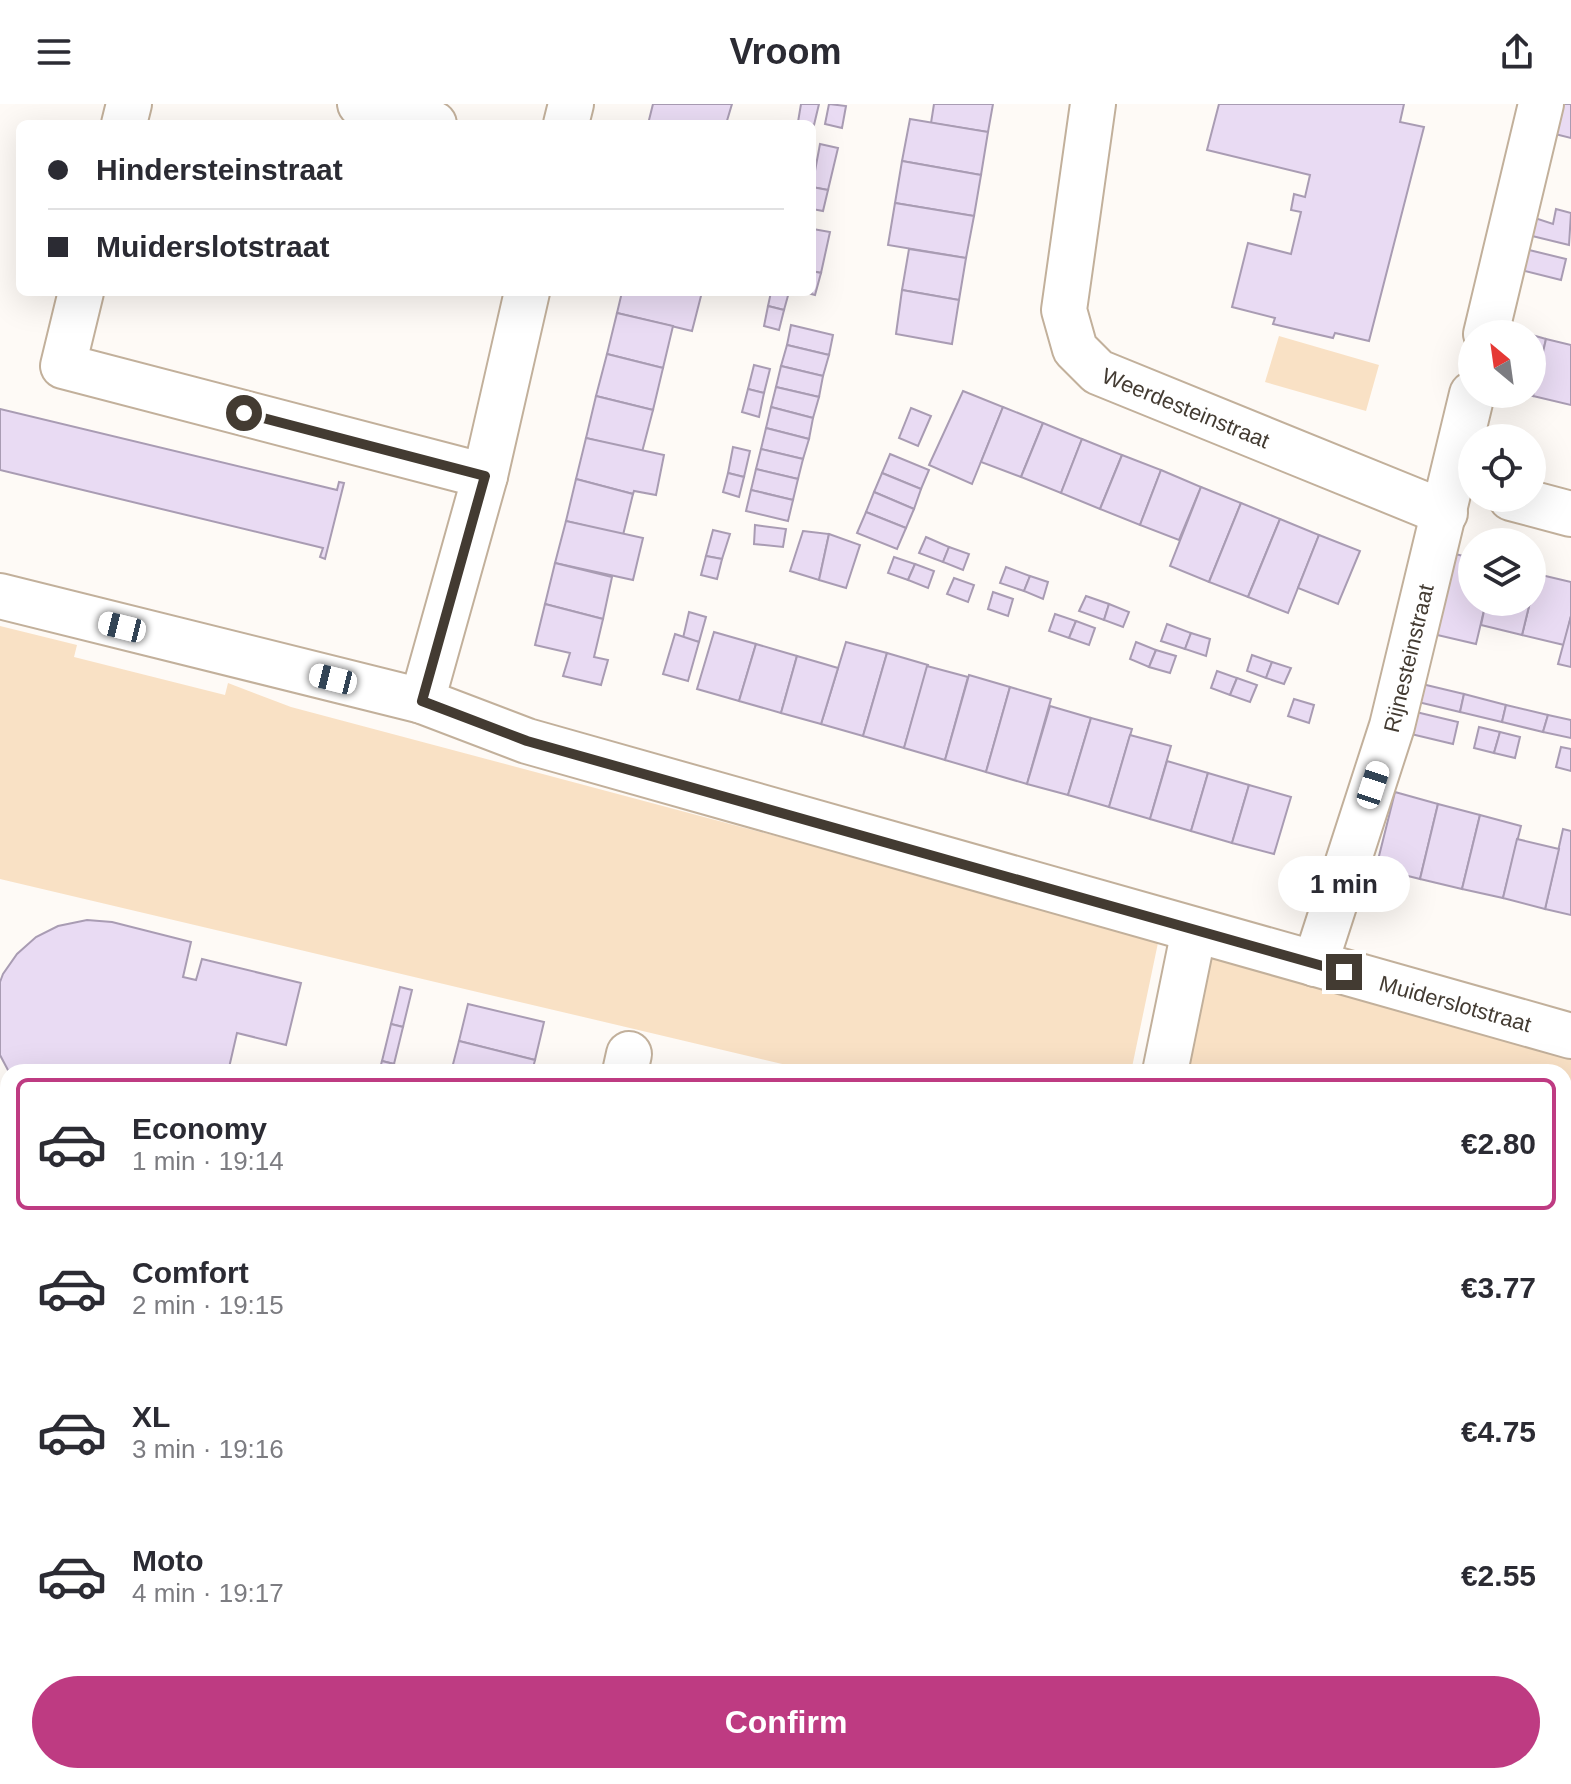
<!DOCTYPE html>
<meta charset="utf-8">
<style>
:root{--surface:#fff;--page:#f2f2f3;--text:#2b2b33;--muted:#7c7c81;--line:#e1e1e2;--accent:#be3b82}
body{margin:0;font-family:Helvetica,sans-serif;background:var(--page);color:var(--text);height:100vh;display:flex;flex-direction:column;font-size:30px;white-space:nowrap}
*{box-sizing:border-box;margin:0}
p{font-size:26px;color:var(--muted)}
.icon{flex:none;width:44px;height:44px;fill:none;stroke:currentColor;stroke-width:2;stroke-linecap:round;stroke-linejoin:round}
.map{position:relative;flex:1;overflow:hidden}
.details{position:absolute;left:0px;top:960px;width:1572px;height:720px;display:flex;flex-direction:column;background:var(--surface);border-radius:24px 24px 0 0;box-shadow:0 8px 32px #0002}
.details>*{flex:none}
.hud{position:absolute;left:16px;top:16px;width:800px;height:176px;border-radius:12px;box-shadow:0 8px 32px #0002;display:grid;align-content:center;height:176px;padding:0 32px;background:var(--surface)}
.needle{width:52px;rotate:331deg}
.tools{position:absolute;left:1458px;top:216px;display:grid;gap:16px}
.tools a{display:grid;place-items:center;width:88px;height:88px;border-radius:50%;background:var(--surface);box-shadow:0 8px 32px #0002;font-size:40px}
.end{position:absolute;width:36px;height:36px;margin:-18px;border:10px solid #433b32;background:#fff;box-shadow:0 0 0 4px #fff}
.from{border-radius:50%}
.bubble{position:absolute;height:56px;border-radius:28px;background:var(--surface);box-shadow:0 8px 32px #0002;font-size:26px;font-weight:700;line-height:56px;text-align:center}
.car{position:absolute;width:24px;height:48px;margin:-24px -12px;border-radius:10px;box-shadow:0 0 6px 2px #0007;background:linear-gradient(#fff 24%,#345 0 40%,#fff 0 76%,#345 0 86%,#fff 0)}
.hud b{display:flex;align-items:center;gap:28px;height:76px;font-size:30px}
.hud b+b{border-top:2px solid var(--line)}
.hud i{width:20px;height:20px;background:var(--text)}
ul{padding:14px 0 0;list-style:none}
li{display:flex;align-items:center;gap:24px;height:132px;margin:0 16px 12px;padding:0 16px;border:4px solid transparent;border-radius:12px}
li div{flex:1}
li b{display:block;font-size:30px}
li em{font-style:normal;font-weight:700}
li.on{border-color:var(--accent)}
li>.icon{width:72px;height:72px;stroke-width:1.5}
.cta{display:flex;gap:16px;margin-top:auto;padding:16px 32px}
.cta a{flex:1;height:92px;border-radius:48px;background:var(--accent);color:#fff;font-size:32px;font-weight:700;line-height:92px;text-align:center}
header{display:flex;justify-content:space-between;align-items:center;height:104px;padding:0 32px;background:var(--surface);font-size:36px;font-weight:700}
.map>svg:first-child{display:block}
.green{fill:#f9e1c5}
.building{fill:#e9dbf3;stroke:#a99cb3;stroke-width:2}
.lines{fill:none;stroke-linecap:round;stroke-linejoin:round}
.street-casing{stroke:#c2b09b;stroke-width:48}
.street{stroke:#fff;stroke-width:44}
.route{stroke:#433b32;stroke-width:10}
.labels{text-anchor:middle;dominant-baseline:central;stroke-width:6;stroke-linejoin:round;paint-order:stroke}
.street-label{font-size:22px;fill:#433b32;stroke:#fff}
</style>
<header><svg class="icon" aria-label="menu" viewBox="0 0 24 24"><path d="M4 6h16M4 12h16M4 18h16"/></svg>Vroom<svg class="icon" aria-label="share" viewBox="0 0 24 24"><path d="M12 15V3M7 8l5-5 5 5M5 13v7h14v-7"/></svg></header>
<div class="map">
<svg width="1571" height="1680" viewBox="0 0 1571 1680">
<rect width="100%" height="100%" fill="#fefaf6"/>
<g class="green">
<path d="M 1279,232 L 1379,261 L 1366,307 L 1265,278 Z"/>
<path d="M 0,522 L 77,541 L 74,553 L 225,591 L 228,579 L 291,603 L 1159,834 L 1131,968 L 816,968 L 0,775 Z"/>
<path d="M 1200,845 L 1571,950 L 1571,1123 L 1564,1122 L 1564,968 L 1175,968 Z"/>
<path d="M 1564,1140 L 1571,1141 L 1571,1393 L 1564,1391 Z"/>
<path d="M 1412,1672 L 1540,1672 L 1539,1680 L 1411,1680 Z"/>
</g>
<g class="building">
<path d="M 653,0 L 732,0 L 726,20 L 648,20 Z"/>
<path d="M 801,0 L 819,0 L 814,21 L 798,18 Z"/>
<path d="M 829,0 L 846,2 L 842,24 L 825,20 Z"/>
<path d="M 934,0 L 993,0 L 988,28 L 931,19 Z"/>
<path d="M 1219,0 L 1404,0 L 1400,18 L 1424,23 L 1369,237 L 1335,229 L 1333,234 L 1273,220 L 1275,214 L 1232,203 L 1248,139 L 1291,150 L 1301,108 L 1291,106 L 1294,90 L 1305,93 L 1310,71 L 1207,46 Z"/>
<path d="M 1558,0 L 1571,0 L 1571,34 L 1551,29 Z"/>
<path d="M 910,15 L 988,28 L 981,71 L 902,57 Z"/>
<path d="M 820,40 L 838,44 L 828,86 L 812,83 Z"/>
<path d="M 902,57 L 981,71 L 974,112 L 895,99 Z"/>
<path d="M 812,83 L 828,86 L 823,107 L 812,105 Z"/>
<path d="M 895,99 L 974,112 L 966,154 L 888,141 Z"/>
<path d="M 1556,105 L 1571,109 L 1569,141 L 1528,131 L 1532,113 L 1553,120 Z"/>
<path d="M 813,125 L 830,128 L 821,169 L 812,167 Z"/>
<path d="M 909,145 L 966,154 L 959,196 L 902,186 Z"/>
<path d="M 1525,145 L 1566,155 L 1561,176 L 1521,166 Z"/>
<path d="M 812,167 L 821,169 L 815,191 L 804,188 L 812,188 Z"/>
<path d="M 902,186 L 959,196 L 952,240 L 896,230 Z"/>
<path d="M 622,188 L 702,188 L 692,227 L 617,209 Z"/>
<path d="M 771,188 L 789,188 L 784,206 L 768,202 Z"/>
<path d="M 768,202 L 784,206 L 779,226 L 764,222 Z"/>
<path d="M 617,209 L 673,222 L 663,264 L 607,250 Z"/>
<path d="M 791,221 L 833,231 L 829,251 L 787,241 Z"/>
<path d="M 1532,231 L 1546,235 L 1533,292 L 1526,290 L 1532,290 Z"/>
<path d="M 1546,235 L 1571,241 L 1571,301 L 1533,292 Z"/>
<path d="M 787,241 L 829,251 L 823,272 L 781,262 Z"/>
<path d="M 607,250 L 663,264 L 653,306 L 596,292 Z"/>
<path d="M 754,261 L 770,265 L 764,289 L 748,285 Z"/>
<path d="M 781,262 L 823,272 L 819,293 L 776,283 Z"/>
<path d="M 776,283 L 819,293 L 813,314 L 771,303 Z"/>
<path d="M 748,285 L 764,289 L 759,313 L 742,308 Z"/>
<path d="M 963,287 L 1003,303 L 972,380 L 929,361 Z"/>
<path d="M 596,292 L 653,306 L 642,348 L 586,334 Z"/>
<path d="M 771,303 L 813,314 L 809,335 L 766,324 Z"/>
<path d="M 1003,303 L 1043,319 L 1021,373 L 981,358 Z"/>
<path d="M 911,304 L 931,312 L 918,342 L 899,334 Z"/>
<path d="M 0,305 L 337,386 L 339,378 L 344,379 L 325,455 L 320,453 L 323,444 L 0,366 Z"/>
<path d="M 1043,319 L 1082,335 L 1061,389 L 1021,373 Z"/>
<path d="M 766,324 L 809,335 L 803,355 L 761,345 Z"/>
<path d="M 586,334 L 664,351 L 656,391 L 634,387 L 633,390 L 576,375 Z"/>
<path d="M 1082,335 L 1122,351 L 1100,405 L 1061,389 Z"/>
<path d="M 733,343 L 750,347 L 744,373 L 728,369 Z"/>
<path d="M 761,345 L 803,355 L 798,375 L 756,365 Z"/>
<path d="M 890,350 L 929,366 L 921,385 L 882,369 Z"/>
<path d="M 1122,351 L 1161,366 L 1140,421 L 1100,405 Z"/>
<path d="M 756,365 L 798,375 L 793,396 L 751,386 Z"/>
<path d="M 1161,366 L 1201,383 L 1179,436 L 1140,421 Z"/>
<path d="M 728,369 L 744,373 L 739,393 L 723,388 Z"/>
<path d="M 882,369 L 921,385 L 914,405 L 874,388 Z"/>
<path d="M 576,375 L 633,390 L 623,431 L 566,417 Z"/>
<path d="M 1201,383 L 1241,399 L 1209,478 L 1170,462 Z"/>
<path d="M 751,386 L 793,396 L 788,417 L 746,407 Z"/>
<path d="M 874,388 L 914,405 L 906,424 L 866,408 Z"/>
<path d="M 1241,399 L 1280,415 L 1248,493 L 1209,478 Z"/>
<path d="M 866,408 L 906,424 L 897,445 L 857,429 Z"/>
<path d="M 1280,415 L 1319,431 L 1288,509 L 1248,493 Z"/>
<path d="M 566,417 L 643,434 L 633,476 L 555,459 Z"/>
<path d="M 755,421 L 786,425 L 783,443 L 754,440 Z"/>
<path d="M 713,426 L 730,430 L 722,455 L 706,452 Z"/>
<path d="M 803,427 L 829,430 L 819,476 L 790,467 Z"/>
<path d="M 829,430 L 860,441 L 846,484 L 819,476 Z"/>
<path d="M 1319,431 L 1360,447 L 1338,500 L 1298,484 Z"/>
<path d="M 926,433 L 949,443 L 943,458 L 919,449 Z"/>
<path d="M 949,443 L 969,450 L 963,466 L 943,458 Z"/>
<path d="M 1451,449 L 1472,454 L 1472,498 L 1486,498 L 1476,540 L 1433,530 Z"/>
<path d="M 706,452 L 722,455 L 717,475 L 701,471 Z"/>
<path d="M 894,453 L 915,460 L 908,476 L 888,469 Z"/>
<path d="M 555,459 L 612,473 L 603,515 L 545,500 Z"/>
<path d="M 915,460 L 934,467 L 928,484 L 908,476 Z"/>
<path d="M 1006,463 L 1030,472 L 1024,487 L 1000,479 Z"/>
<path d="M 1537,470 L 1571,478 L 1571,512 L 1564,541 L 1522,531 Z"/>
<path d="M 1030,472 L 1048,478 L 1043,495 L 1024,487 Z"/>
<path d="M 954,474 L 974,481 L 968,498 L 947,490 Z"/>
<path d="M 993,488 L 1013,495 L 1008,512 L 988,505 Z"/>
<path d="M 1086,492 L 1109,500 L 1104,516 L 1079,507 Z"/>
<path d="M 1486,498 L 1530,498 L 1522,531 L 1481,521 Z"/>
<path d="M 545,500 L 603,515 L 594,553 L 608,556 L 601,581 L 563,572 L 570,549 L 535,541 Z"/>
<path d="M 1109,500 L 1129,508 L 1123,523 L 1104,516 Z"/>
<path d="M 689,508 L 706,513 L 699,538 L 683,534 Z"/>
<path d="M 1055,510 L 1076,517 L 1069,534 L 1049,527 Z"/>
<path d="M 1571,512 L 1571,563 L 1558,560 Z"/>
<path d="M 1076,517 L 1095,524 L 1089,541 L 1069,534 Z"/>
<path d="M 1167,520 L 1191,529 L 1185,545 L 1161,537 Z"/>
<path d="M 714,528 L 756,540 L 739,597 L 697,585 Z"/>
<path d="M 1191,529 L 1210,535 L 1206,552 L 1185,545 Z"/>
<path d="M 675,530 L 699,538 L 688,577 L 663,570 Z"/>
<path d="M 846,538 L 887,549 L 863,632 L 821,620 Z"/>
<path d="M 1136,538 L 1156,546 L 1149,563 L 1130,555 Z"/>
<path d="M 756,540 L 797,552 L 781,609 L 739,597 Z"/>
<path d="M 1156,546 L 1176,552 L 1170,569 L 1149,563 Z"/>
<path d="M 887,549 L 928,561 L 904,644 L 863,632 Z"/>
<path d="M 1252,551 L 1272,558 L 1266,574 L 1247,567 Z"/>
<path d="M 797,552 L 838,564 L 821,620 L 781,609 Z"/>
<path d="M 1272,558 L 1291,564 L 1284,580 L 1266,574 Z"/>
<path d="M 927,562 L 968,573 L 945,656 L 904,644 Z"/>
<path d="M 1217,567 L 1237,574 L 1230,591 L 1211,584 Z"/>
<path d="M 969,571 L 1010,583 L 986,668 L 945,656 Z"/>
<path d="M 1237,574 L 1257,581 L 1250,598 L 1230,591 Z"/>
<path d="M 1422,580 L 1464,590 L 1460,608 L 1418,598 Z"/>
<path d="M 1010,583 L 1051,595 L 1027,680 L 986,668 Z"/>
<path d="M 1464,590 L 1506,601 L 1502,618 L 1460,608 Z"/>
<path d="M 1294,595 L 1314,601 L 1309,619 L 1288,612 Z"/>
<path d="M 1506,601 L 1548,611 L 1543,628 L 1502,618 Z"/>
<path d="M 1050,602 L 1091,614 L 1068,691 L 1027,680 Z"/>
<path d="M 1416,608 L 1458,618 L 1453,640 L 1411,630 Z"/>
<path d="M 1548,611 L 1571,616 L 1571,634 L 1543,628 Z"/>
<path d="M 1091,614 L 1132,625 L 1109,703 L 1068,691 Z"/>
<path d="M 1479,623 L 1500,628 L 1494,649 L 1474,644 Z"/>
<path d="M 1500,628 L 1520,633 L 1515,654 L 1494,649 Z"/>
<path d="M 1130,631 L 1171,642 L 1150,715 L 1109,703 Z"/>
<path d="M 1561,643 L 1571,645 L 1571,667 L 1556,663 Z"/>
<path d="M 1167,657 L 1208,669 L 1191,727 L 1150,715 Z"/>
<path d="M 1208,669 L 1249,681 L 1232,739 L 1191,727 Z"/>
<path d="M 1249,681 L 1291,693 L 1274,750 L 1232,739 Z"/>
<path d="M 1395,688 L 1438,700 L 1420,775 L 1376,764 Z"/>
<path d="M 1438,700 L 1480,711 L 1462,785 L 1420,775 Z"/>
<path d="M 1480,711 L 1521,722 L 1503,794 L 1462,785 Z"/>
<path d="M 1563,725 L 1571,727 L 1571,811 L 1545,805 Z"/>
<path d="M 1517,735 L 1559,745 L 1545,805 L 1503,794 Z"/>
<path d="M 87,816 L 112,818 L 191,838 L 183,873 L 196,876 L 202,855 L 301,879 L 286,941 L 237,929 L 228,968 L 9,968 L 0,951 L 0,878 L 3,870 L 17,850 L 36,833 L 58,822 Z"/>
<path d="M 400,883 L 412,886 L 403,923 L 391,920 Z"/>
<path d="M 468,900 L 544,918 L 535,956 L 459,937 Z"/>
<path d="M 391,920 L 403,923 L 394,960 L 382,957 Z"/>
<path d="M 459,937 L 535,956 L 532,968 L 451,968 Z"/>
<path d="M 382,957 L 394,960 L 392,968 L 379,968 Z"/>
<path d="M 0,1177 L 8,1179 L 8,1258 L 0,1256 Z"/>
<path d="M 0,1552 L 8,1553 L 8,1582 L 3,1604 L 0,1603 Z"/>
<path d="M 369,1672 L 399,1672 L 397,1680 L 367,1680 Z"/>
<path d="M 525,1672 L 547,1672 L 545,1680 L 523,1680 Z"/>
<path d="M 756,1672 L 795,1672 L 793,1680 L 774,1680 L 774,1677 Z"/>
<path d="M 820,1672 L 885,1672 L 883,1680 L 818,1680 Z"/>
<path d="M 885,1672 L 928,1672 L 927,1675 L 934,1678 L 934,1680 L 883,1680 Z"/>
<path d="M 1277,1672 L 1370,1672 L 1368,1680 L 1275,1680 Z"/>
</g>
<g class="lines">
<defs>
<g id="street">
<path d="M 360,0 L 434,20"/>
<path id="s1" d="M 1093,0 L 1064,206 L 1075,245 L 1098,268 L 1445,409"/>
<path d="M 124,20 L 129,0"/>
<path d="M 566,20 L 571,0"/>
<path d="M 81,188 L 63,262 L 485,372"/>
<path d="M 1486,230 L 1541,0"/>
<path d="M 1511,394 L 1571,410"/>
<path id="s2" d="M 0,492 L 422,597 L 527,637 L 1571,932"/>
<path d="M 422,597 L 485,372 L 527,188"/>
<path id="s3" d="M 1315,860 L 1392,622 L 1472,290"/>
<path d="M 625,968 L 629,950"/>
<path d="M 1165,968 L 1194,826"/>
<path d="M 0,1393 L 8,1395"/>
<path d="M 1022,1680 L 1024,1672"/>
</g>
</defs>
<use href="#street" class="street-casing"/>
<use href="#street" class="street"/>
</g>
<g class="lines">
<path class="route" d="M 244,309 L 485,372 L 422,597 L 527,637 L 1344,868"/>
</g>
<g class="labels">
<g class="street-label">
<text stroke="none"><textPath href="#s1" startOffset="376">Weerdesteinstraat</textPath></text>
<text stroke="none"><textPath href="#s3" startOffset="320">Rijnesteinstraat</textPath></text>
<text stroke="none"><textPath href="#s2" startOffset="1512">Muiderslotstraat</textPath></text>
</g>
</g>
</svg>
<div class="tools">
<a><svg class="needle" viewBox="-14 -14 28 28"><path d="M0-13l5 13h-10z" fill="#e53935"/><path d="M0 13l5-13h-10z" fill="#7c7c81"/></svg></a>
<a><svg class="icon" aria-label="locate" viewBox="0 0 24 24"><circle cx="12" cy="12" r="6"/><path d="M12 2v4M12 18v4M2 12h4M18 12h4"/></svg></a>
<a><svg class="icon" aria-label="layers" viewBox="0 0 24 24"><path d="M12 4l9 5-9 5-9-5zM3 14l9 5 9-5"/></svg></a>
</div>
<i class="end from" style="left:244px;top:309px"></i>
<i class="end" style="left:1344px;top:868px"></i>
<div class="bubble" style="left:1278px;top:752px;width:132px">1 min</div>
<i class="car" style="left:122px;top:523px;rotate:284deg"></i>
<i class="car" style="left:333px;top:575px;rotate:284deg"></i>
<i class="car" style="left:1373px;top:681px;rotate:18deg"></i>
<div class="hud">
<b><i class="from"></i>Hindersteinstraat</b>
<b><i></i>Muiderslotstraat</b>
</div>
<section class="details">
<ul>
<li class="on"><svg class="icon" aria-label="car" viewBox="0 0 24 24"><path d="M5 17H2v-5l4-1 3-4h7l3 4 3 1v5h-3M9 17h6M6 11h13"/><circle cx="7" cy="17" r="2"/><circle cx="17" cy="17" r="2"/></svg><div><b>Economy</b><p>1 min · 19:14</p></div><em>€2.80</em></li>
<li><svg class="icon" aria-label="car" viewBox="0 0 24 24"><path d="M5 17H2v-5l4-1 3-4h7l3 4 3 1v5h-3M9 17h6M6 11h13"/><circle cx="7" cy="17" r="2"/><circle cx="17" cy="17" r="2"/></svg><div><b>Comfort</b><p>2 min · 19:15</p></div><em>€3.77</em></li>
<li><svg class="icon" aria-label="car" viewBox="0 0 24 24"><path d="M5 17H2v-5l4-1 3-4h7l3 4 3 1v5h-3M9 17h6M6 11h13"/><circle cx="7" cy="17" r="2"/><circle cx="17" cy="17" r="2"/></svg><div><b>XL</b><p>3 min · 19:16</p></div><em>€4.75</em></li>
<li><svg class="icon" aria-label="car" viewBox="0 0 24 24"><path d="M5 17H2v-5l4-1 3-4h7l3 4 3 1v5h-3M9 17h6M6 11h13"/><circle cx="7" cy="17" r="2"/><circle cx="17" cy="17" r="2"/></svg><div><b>Moto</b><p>4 min · 19:17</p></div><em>€2.55</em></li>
</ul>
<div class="cta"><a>Confirm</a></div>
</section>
</div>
